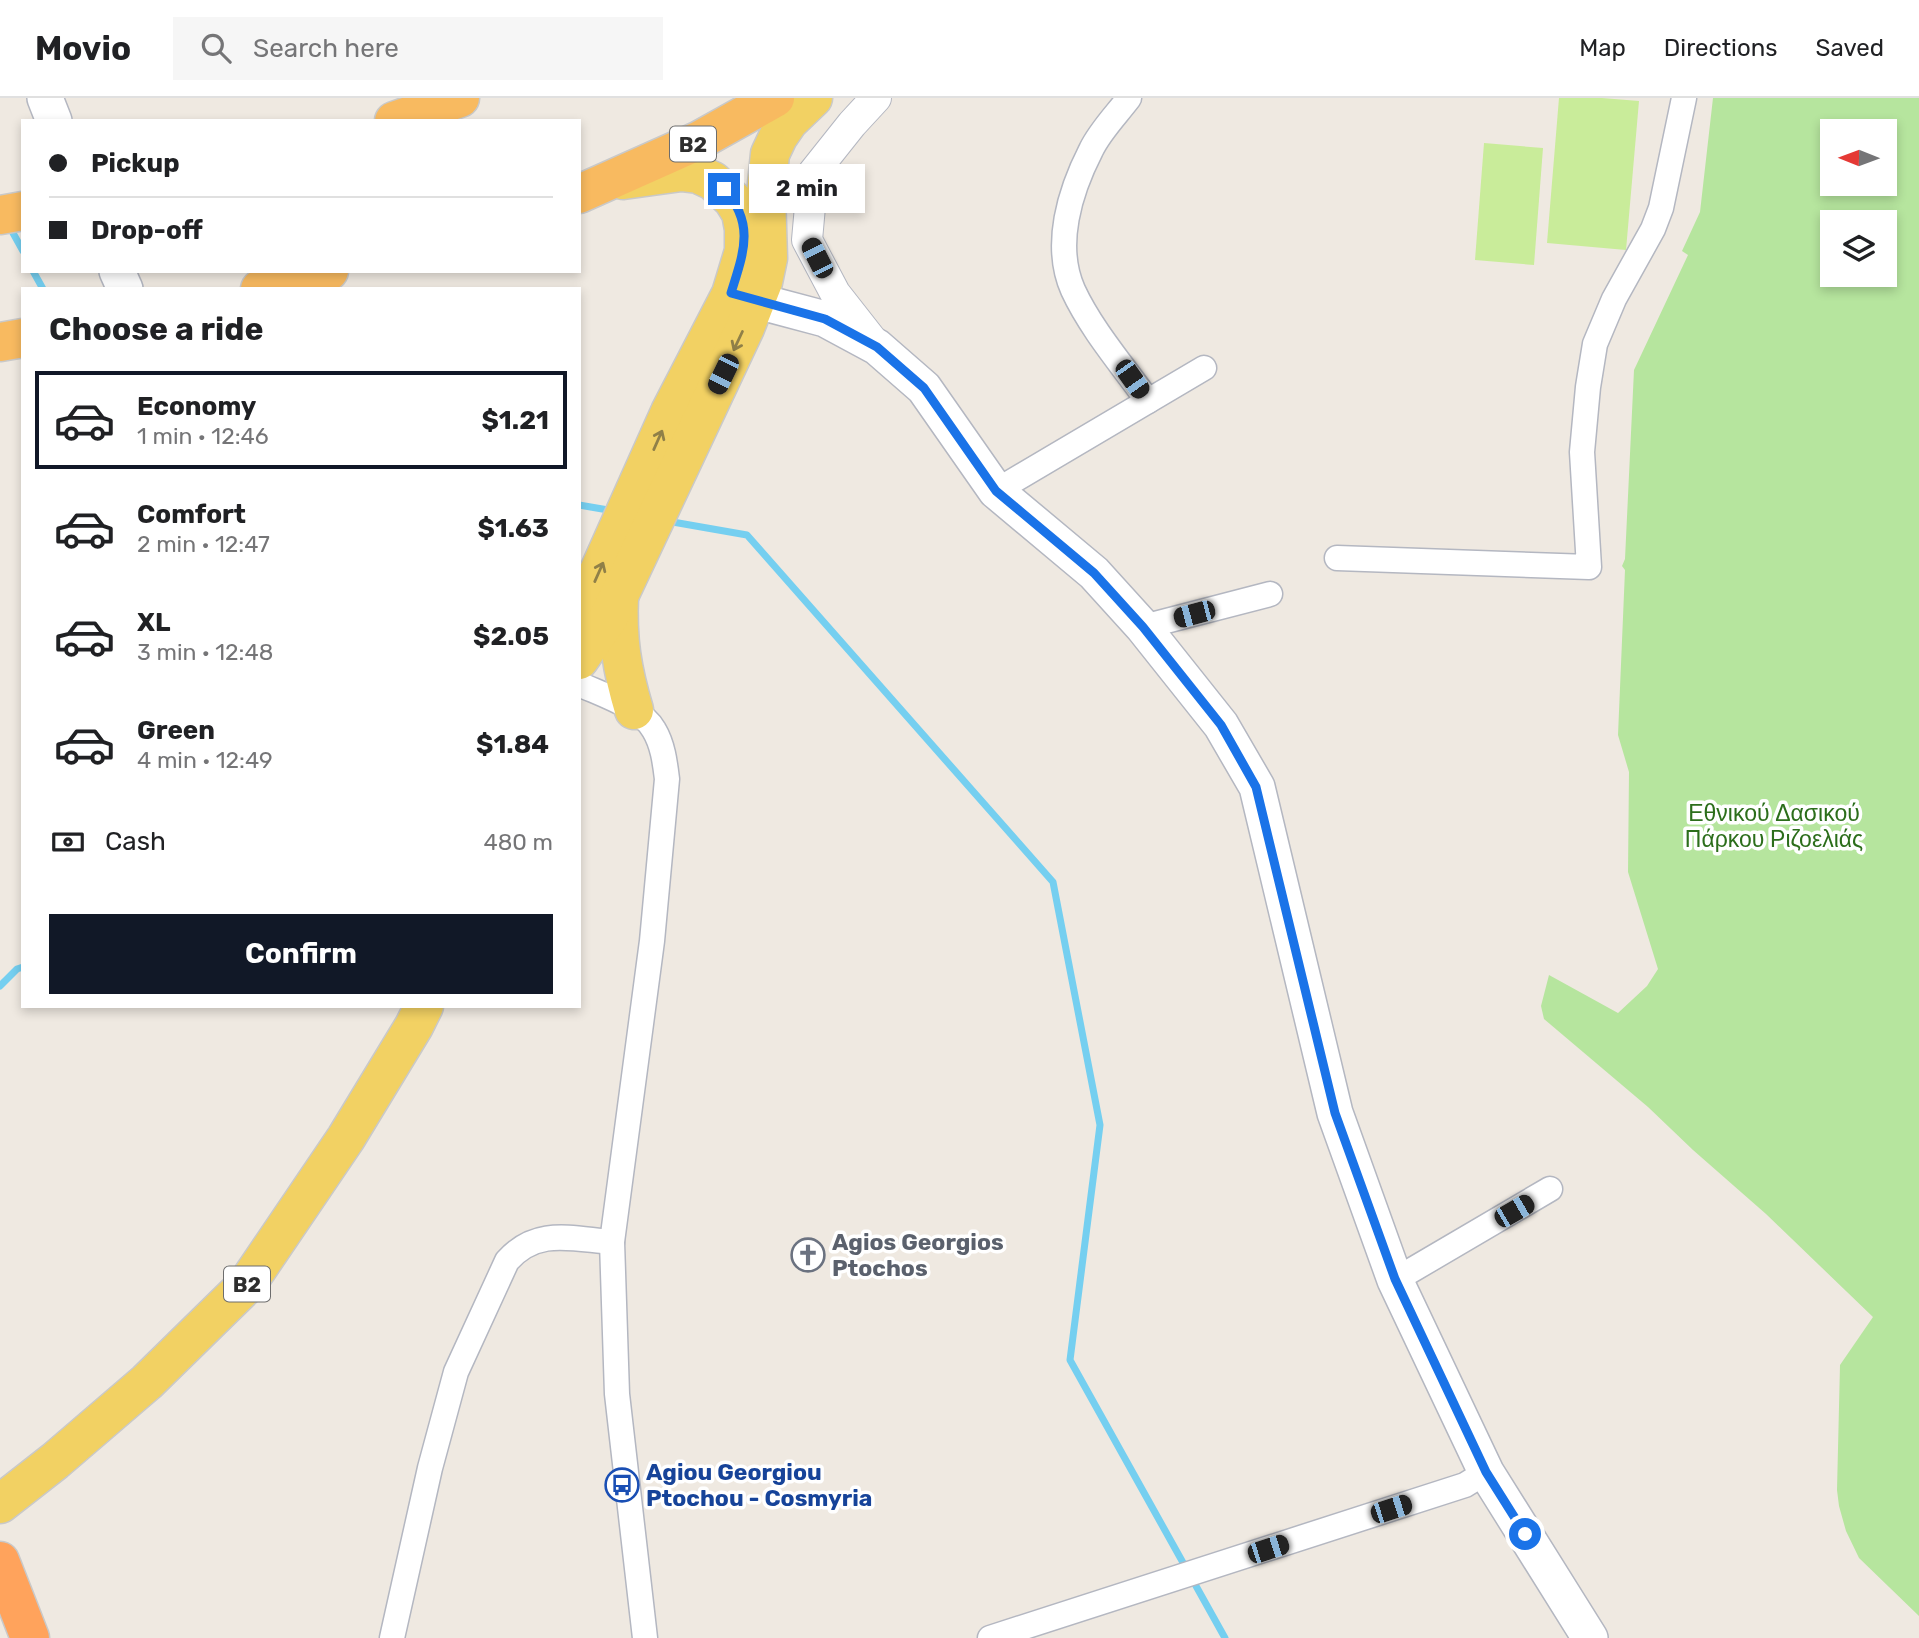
<!DOCTYPE html>
<meta charset="utf-8">
<style>
:root{--surface:#fff;--page:#f6f6f6;--text:#202124;--muted:#757577;--line:#e0e0e0;--accent:#111827}
body{margin:0;font-family:Rubik,sans-serif;background:var(--page);color:var(--text);height:100vh;display:flex;flex-direction:column;font-size:26px;white-space:nowrap}
*{box-sizing:border-box;margin:0}
p{font-size:23px;color:var(--muted)}
.icon{flex:none;width:38px;height:38px;fill:none;stroke:currentColor;stroke-width:2;stroke-linecap:round;stroke-linejoin:round}
.map{position:relative;flex:1;overflow:hidden}
.side{position:absolute;left:21px;top:189px;width:560px;height:721px;display:flex;flex-direction:column;background:var(--surface);border-radius:0px;box-shadow:0 4px 10px #0003}
.side>*{flex:none}
.banner{position:absolute;left:21px;top:21px;width:560px;height:154px;border-radius:0px;box-shadow:0 4px 10px #0003;display:grid;align-content:center;height:154px;padding:0 28px;background:var(--surface)}
.needle{width:46px;rotate:271deg}
.fabs{position:absolute;left:1820px;top:21px;display:grid;gap:14px}
.fabs a{display:grid;place-items:center;width:77px;height:77px;border-radius:0px;background:var(--surface);box-shadow:0 4px 10px #0003;font-size:35px}
.end{position:absolute;width:32px;height:32px;margin:-16px;border:9px solid #1a73e8;background:#fff;box-shadow:0 0 0 4px #fff}
.from{border-radius:50%}
.bubble{position:absolute;height:49px;border-radius:0px;background:var(--surface);box-shadow:0 4px 10px #0003;font-size:23px;font-weight:700;line-height:49px;text-align:center}
.car{position:absolute;width:21px;height:42px;margin:-21px -10px;border-radius:9px;box-shadow:0 0 5px 2px #0007;background:linear-gradient(#222 24%,#8ab4d8 0 40%,#222 0 76%,#8ab4d8 0 86%,#222 0)}
.banner b{display:flex;align-items:center;gap:24px;height:66px;font-size:26px}
.banner b+b{border-top:2px solid var(--line)}
.banner i{width:18px;height:18px;background:var(--text)}
ul{padding:0;list-style:none}
li{display:flex;align-items:center;gap:21px;height:98px;margin:0 14px 10px;padding:0 14px;border:4px solid transparent;border-radius:0px}
li div{flex:1}
li b{display:block;font-size:26px}
li em{font-style:normal;font-weight:700}
li.active{border-color:var(--accent)}
li>.icon{width:63px;height:63px;stroke-width:1.5}
h2{padding:0 28px;font-size:32px;line-height:84px}
.pay{display:flex;align-items:center;gap:18px;height:77px;padding:0 28px;font-size:26px}
.pay p{margin-inline-start:auto}
.cta{display:flex;gap:14px;margin-top:auto;padding:14px 28px}
.cta a{flex:1;height:80px;border-radius:0px;background:var(--accent);color:#fff;font-size:28px;font-weight:700;line-height:80px;text-align:center}
header{display:flex;align-items:center;gap:42px;box-sizing:border-box;height:98px;padding:0 35px;background:var(--surface);border-bottom:2px solid var(--line)}
header strong{font-size:33px}
nav{display:flex;gap:38px;margin-inline-start:auto;font-size:24px}
.search{width:490px;height:63px;background:var(--page);display:flex;align-items:center;gap:18px;box-sizing:border-box;padding:0 24px;border-radius:0px;color:var(--muted);font-size:26px}
.map>svg:first-child{display:block}
.green{fill:#b6e59e;fill-rule:evenodd}
.pitch{fill:#c9ec9a}
.lines{fill:none;stroke-linecap:round;stroke-linejoin:round}
.stream{stroke:#75cff0;stroke-width:7}
.minor-casing{stroke:#b4b7c1;stroke-width:27}
.tertiary-casing{stroke:#b4b7c1;stroke-width:32}
.secondary-casing{stroke:#b4b7c1;stroke-width:38}
.primary-casing{stroke:#c9c9c9;stroke-width:41}
.trunk-casing{stroke:#c9c9c9;stroke-width:41}
.motorway-casing{stroke:#c9c9c9;stroke-width:41}
.minor{stroke:#fff;stroke-width:24}
.tertiary{stroke:#fff;stroke-width:30}
.secondary{stroke:#fff;stroke-width:35}
.primary{stroke:#f2d163;stroke-width:38}
.trunk{stroke:#f8ba60;stroke-width:38}
.motorway{stroke:#ffa35c;stroke-width:38}
.oneway{stroke:#908048}
.route{stroke:#1a73e8;stroke-width:9}
.labels{text-anchor:middle;dominant-baseline:central;stroke-width:7;stroke-linejoin:round;paint-order:stroke}
.shield{fill:#fff;stroke:#6d6d6d;stroke-width:2}
.shield-label{font-size:21px;font-weight:bold;fill:#2e2e2e}
.park-label{font-size:23px;fill:#2c6e1b;stroke:#fff}
.worship-label{font-size:23px;font-weight:bold;fill:#5b616d;stroke:#fff;text-anchor:start}
.transit-label{font-size:23px;font-weight:bold;fill:#164399;stroke:#fff;text-anchor:start}
</style>
<header>
<strong>Movio</strong>
<div class="search"><svg class="icon" aria-label="search" viewBox="0 0 24 24"><circle cx="10" cy="10" r="6"/><path d="M15 15l6 6"/></svg>Search here</div>
<nav><a>Map</a><a>Directions</a><a>Saved</a></nav>
</header>
<div class="map">
<svg width="1919" height="1540" viewBox="0 0 1919 1540">
<rect width="100%" height="100%" fill="#efe9e1"/>
<path class="green" d="M 1713,0 L 1919,0 L 1919,1518 L 1859,1460 L 1846,1433 L 1839,1408 L 1837,1392 L 1840,1267 L 1873,1219 L 1766,1116 L 1693,1052 L 1648,1009 L 1544,921 L 1541,908 L 1549,877 L 1618,915 L 1647,888 L 1658,871 L 1628,774 L 1629,674 L 1618,637 L 1625,472 L 1622,468 L 1625,461 L 1634,272 L 1688,157 L 1682,153 L 1700,114 ZM 1832,33 L 1885,33 L 1885,86 L 1832,86 ZM 1832,124 L 1885,124 L 1885,177 L 1832,177 Z"/>
<g class="pitch">
<path d="M 1559,0 L 1602,0 L 1639,3 L 1626,152 L 1547,145 Z"/>
<path d="M 1484,45 L 1543,50 L 1534,167 L 1475,162 Z"/>
</g>
<g class="lines">
<g class="stream">
<path d="M 8,126 L 23,153"/>
<path d="M 33,173 L 43,191"/>
<path d="M 579,407 L 614,413"/>
<path d="M 667,423 L 747,437 L 1053,784 L 1100,1027 L 1070,1262 L 1225,1540"/>
<path d="M 0,888 L 17,871 L 23,869"/>
</g>
<defs>
<g id="minor">
<path d="M 1129,0 C 1117,16 1100,33 1091,52 C 1070,93 1053,147 1073,192 C 1091,231 1123,268 1148,303"/>
<path d="M 996,393 L 1204,270"/>
<path d="M 1337,460 L 1589,469 L 1582,354 L 1588,289 L 1595,246 L 1614,201 L 1653,131 L 1661,110 L 1684,0"/>
<path d="M 1143,529 L 1270,496"/>
<path d="M 579,586 C 603,597 641,609 654,632 C 663,647 665,665 667,681 L 652,843 L 612,1144 L 617,1296 L 645,1540"/>
<path d="M 1395,1182 L 1550,1091"/>
<path d="M 392,1540 L 430,1370 L 456,1274 L 507,1163 C 537,1129 572,1141 612,1144"/>
<path d="M 990,1540 L 1465,1387 L 1486,1374"/>
</g>
<path id="tertiary" d="M 875,246 L 835,195 L 807,142 L 813,75 L 852,26 L 876,0"/>
<g id="secondary">
<path d="M 45,0 L 54,23"/>
<path d="M 117,173 L 125,191"/>
<path d="M 731,196 L 825,221 L 877,249 L 924,290 L 996,393 L 1094,475 L 1143,529 L 1221,627 L 1257,689 L 1335,1015 L 1395,1182 L 1486,1374 L 1590,1540"/>
</g>
<g id="primary">
<path d="M 619,498 C 617,541 622,572 634,612"/>
<path d="M 579,524 L 582,511 L 670,314 L 731,196 L 744,153 L 744,131 L 741,115 L 733,102 L 713,83 L 698,76 L 681,74 L 623,82"/>
<path d="M 579,562 L 609,519 L 619,498 L 745,230 L 763,184 L 768,160 L 766,96 L 770,56 L 778,39 L 789,23 L 813,0"/>
<path d="M 0,1406 L 55,1363 L 147,1284 L 247,1186 L 346,1040 L 414,928 L 424,908"/>
</g>
<g id="trunk">
<path d="M 394,23 L 460,0"/>
<path d="M 579,96 L 700,42 L 775,0"/>
<path d="M 0,117 L 23,113"/>
<path d="M 260,191 L 329,173"/>
<path d="M 0,244 L 23,240"/>
</g>
<path id="motorway" d="M 0,1463 L 30,1540"/>
</defs>
<use href="#minor" class="minor-casing"/>
<use href="#tertiary" class="tertiary-casing"/>
<use href="#secondary" class="secondary-casing"/>
<use href="#primary" class="primary-casing"/>
<use href="#trunk" class="trunk-casing"/>
<use href="#motorway" class="motorway-casing"/>
<use href="#minor" class="minor"/>
<use href="#tertiary" class="tertiary"/>
<use href="#secondary" class="secondary"/>
<use href="#primary" class="primary"/>
<use href="#trunk" class="trunk"/>
<use href="#motorway" class="motorway"/>
</g>
<defs><path id="oneway-shaft" d="M-6 0H5M1.5-3L5.5 0L1.5 3" fill="none" stroke-width="1.6" stroke-linecap="round" stroke-linejoin="round" transform="scale(1.75)"/></defs>
<g class="oneway">
<use href="#oneway-shaft" transform="translate(738 243) rotate(115)"/>
<use href="#oneway-shaft" transform="translate(658 342) rotate(-66)"/>
<use href="#oneway-shaft" transform="translate(599 474) rotate(-66)"/>
</g>
<g class="lines">
<path class="route" d="M 724,91 C 756,126 743,156 731,195 L 825,221 L 877,249 L 924,290 L 996,393 L 1094,475 L 1143,529 L 1221,627 L 1256,689 L 1335,1015 L 1395,1181 L 1486,1374 L 1525,1436"/>
</g>
<defs>
<symbol id="church-ring" viewBox="-11 -11 22 22"><circle r="9.5" fill="#fff" stroke="#6b7280" stroke-width="1.5"/><path d="M-1.2-6h2.4v3.5h3.3v2.4h-3.3V6h-2.4V-.1h-3.3v-2.4h3.3Z" fill="#6b7280"/></symbol>
<symbol id="bus-ring" viewBox="-11 -11 22 22"><circle r="9.5" fill="#fff" stroke="#1a4fb4" stroke-width="1.5"/><path d="M-5-6H5V4H4V6H2V4H-2V6H-4V4H-5ZM-3.5-4V0h7V-4ZM-3.5 1.2v1.5H-2V1.2ZM2 1.2v1.5H3.5V1.2Z" fill="#1a4fb4"/></symbol>
</defs>
<g fill-rule="evenodd">
<use href="#church-ring" x="789" y="1138" width="38" height="38"/>
<use href="#bus-ring" x="603" y="1368" width="38" height="38"/>
</g>
<g class="labels">
<g class="shield">
<rect x="670" y="28.5" width="46" height="35" rx="5"/>
<rect x="224" y="1168.5" width="46" height="35" rx="5"/>
</g>
<g class="shield-label">
<text x="693" y="46">B2</text>
<text x="247" y="1186">B2</text>
</g>
<g class="park-label">
<text x="1774" y="715">Εθνικού Δασικού<tspan x="1774" dy="26">Πάρκου Ριζοελιάς</tspan></text>
</g>
<g class="worship-label">
<text x="832" y="1144">Agios Georgios<tspan x="832" dy="26">Ptochos</tspan></text>
</g>
<g class="transit-label">
<text x="646" y="1374">Agiou Georgiou<tspan x="646" dy="26">Ptochou - Cosmyria</tspan></text>
</g>
</g>
</svg>
<div class="fabs">
<a><svg class="needle" viewBox="-14 -14 28 28"><path d="M0-13l5 13h-10z" fill="#e53935"/><path d="M0 13l5-13h-10z" fill="#757577"/></svg></a>
<a><svg class="icon" aria-label="layers" viewBox="0 0 24 24"><path d="M12 4l9 5-9 5-9-5zM3 14l9 5 9-5"/></svg></a>
</div>
<i class="end from" style="left:1525px;top:1436px"></i>
<i class="end" style="left:724px;top:91px"></i>
<div class="bubble" style="left:749px;top:66px;width:116px">2 min</div>
<i class="car" style="left:817px;top:160px;rotate:333deg"></i>
<i class="car" style="left:723px;top:276px;rotate:206deg"></i>
<i class="car" style="left:1132px;top:281px;rotate:145deg"></i>
<i class="car" style="left:1194px;top:516px;rotate:255deg"></i>
<i class="car" style="left:1514px;top:1113px;rotate:60deg"></i>
<i class="car" style="left:1391px;top:1411px;rotate:72deg"></i>
<i class="car" style="left:1268px;top:1451px;rotate:72deg"></i>
<div class="banner">
<b><i class="from"></i>Pickup</b>
<b><i></i>Drop-off</b>
</div>
<section class="side">
<h2>Choose a ride</h2>
<ul>
<li class="active"><svg class="icon" aria-label="car" viewBox="0 0 24 24"><path d="M5 17H2v-5l4-1 3-4h7l3 4 3 1v5h-3M9 17h6M6 11h13"/><circle cx="7" cy="17" r="2"/><circle cx="17" cy="17" r="2"/></svg><div><b>Economy</b><p>1 min · 12:46</p></div><em>$1.21</em></li>
<li><svg class="icon" aria-label="car" viewBox="0 0 24 24"><path d="M5 17H2v-5l4-1 3-4h7l3 4 3 1v5h-3M9 17h6M6 11h13"/><circle cx="7" cy="17" r="2"/><circle cx="17" cy="17" r="2"/></svg><div><b>Comfort</b><p>2 min · 12:47</p></div><em>$1.63</em></li>
<li><svg class="icon" aria-label="car" viewBox="0 0 24 24"><path d="M5 17H2v-5l4-1 3-4h7l3 4 3 1v5h-3M9 17h6M6 11h13"/><circle cx="7" cy="17" r="2"/><circle cx="17" cy="17" r="2"/></svg><div><b>XL</b><p>3 min · 12:48</p></div><em>$2.05</em></li>
<li><svg class="icon" aria-label="car" viewBox="0 0 24 24"><path d="M5 17H2v-5l4-1 3-4h7l3 4 3 1v5h-3M9 17h6M6 11h13"/><circle cx="7" cy="17" r="2"/><circle cx="17" cy="17" r="2"/></svg><div><b>Green</b><p>4 min · 12:49</p></div><em>$1.84</em></li>
</ul>
<div class="pay"><svg class="icon" aria-label="cash" viewBox="0 0 24 24"><path d="M3 7h18v10H3z"/><circle cx="12" cy="12" r="2"/></svg>Cash<p>480 m</p></div>
<div class="cta"><a>Confirm</a></div>
</section>
</div>
